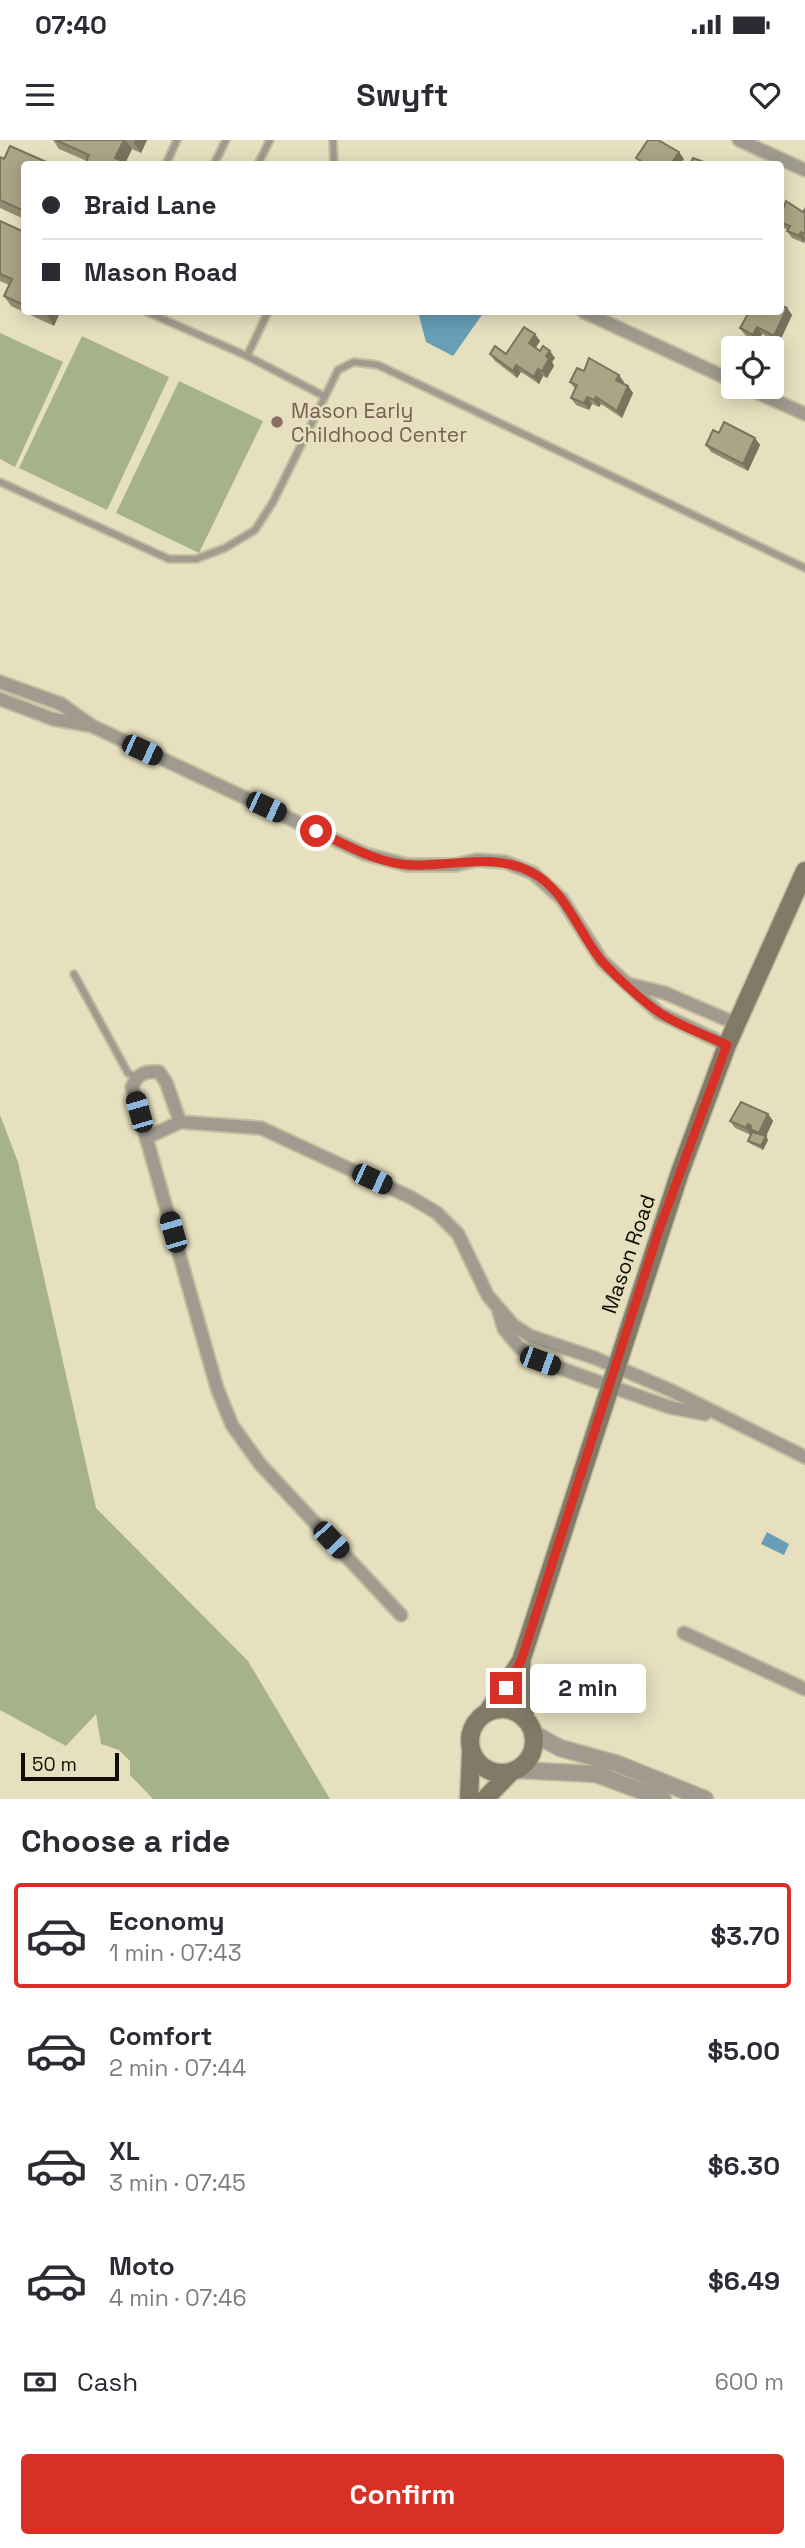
<!DOCTYPE html>
<meta charset="utf-8">
<style>
:root{--surface:#fff;--page:#f7f7f7;--text:#2b2b33;--muted:#7c7c81;--line:#e1e1e2;--accent:#d93025}
body{margin:0;font-family:"Space Grotesk",sans-serif;background:var(--page);color:var(--text);height:100vh;display:flex;flex-direction:column;font-size:26px;white-space:nowrap}
*{box-sizing:border-box;margin:0}
p{font-size:23px;color:var(--muted)}
.icon{flex:none;width:38px;height:38px;fill:none;stroke:currentColor;stroke-width:2;stroke-linecap:round;stroke-linejoin:round}
.map{position:relative;height:1659px;overflow:hidden}
.drawer{display:flex;flex-direction:column;background:var(--surface);flex:1}
.drawer>*{flex:none}
.banner{position:absolute;left:21px;top:21px;width:763px;height:154px;border-radius:7px;box-shadow:0 4px 18px #0003;display:grid;align-content:center;height:154px;padding:0 21px;background:var(--surface)}
.fabs{position:absolute;left:721px;top:196px;display:grid;gap:14px}
.fabs a{display:grid;place-items:center;width:63px;height:63px;border-radius:7px;background:var(--surface);box-shadow:0 4px 18px #0003;font-size:35px}
.scale{position:absolute;left:21px;bottom:18px;width:98px;box-sizing:border-box;padding-left:7px;border:4px solid #100e04;border-top:0;font-size:19px;line-height:24px;white-space:nowrap;color:#100e04;-webkit-text-stroke:5px #e6e0bf;paint-order:stroke}
.end{position:absolute;width:32px;height:32px;margin:-16px;border:9px solid #d93025;background:#fff;box-shadow:0 0 0 4px #fff}
.from{border-radius:50%}
.bubble{position:absolute;height:49px;border-radius:7px;background:var(--surface);box-shadow:0 4px 18px #0003;font-size:23px;font-weight:700;line-height:49px;text-align:center}
.car{position:absolute;width:21px;height:42px;margin:-21px -10px;border-radius:9px;box-shadow:0 0 5px 2px #0007;background:linear-gradient(#222 24%,#8ab4d8 0 40%,#222 0 76%,#8ab4d8 0 86%,#222 0)}
.banner b{display:flex;align-items:center;gap:24px;height:66px;font-size:26px}
.banner b+b{border-top:2px solid var(--line)}
.banner i{width:18px;height:18px;background:var(--text)}
ul{padding:0;list-style:none}
li{display:flex;align-items:center;gap:21px;height:105px;margin:0 14px 10px;padding:0 7px;border:4px solid transparent;border-radius:7px}
li div{flex:1}
li b{display:block;font-size:26px}
li em{font-style:normal;font-weight:700}
li.selected{border-color:var(--accent)}
li>.icon{width:63px;height:63px;stroke-width:1.5}
h2{padding:0 21px;font-size:32px;line-height:84px}
.pay{display:flex;align-items:center;gap:18px;height:77px;padding:0 21px;font-size:26px}
.pay p{margin-inline-start:auto}
.action{display:flex;gap:14px;margin-top:auto;padding:14px 21px}
.action a{flex:1;height:80px;border-radius:7px;background:var(--accent);color:#fff;font-size:28px;font-weight:700;line-height:80px;text-align:center}
.status{display:flex;justify-content:space-between;align-items:center;height:49px;padding:0 35px;background:var(--surface);direction:ltr}
.status svg{height:19px;fill:currentColor}
header{display:flex;justify-content:space-between;align-items:center;height:91px;padding:0 21px;background:var(--surface);font-size:32px;font-weight:700}
.map>svg:first-child{display:block}
.green{fill:#a6b287}
.water{fill:#689fb7}
.lines{fill:none;stroke-linecap:round;stroke-linejoin:round}
.service-casing{stroke:#c4bea1;stroke-width:10}
.minor-casing{stroke:#c4bea1;stroke-width:16}
.tertiary-casing{stroke:#c4bea1;stroke-width:19}
.secondary-casing{stroke:#c4bea1;stroke-width:21}
.service{stroke:#a09b8e;stroke-width:6}
.minor{stroke:#a09b8e;stroke-width:12}
.tertiary{stroke:#a09b8e;stroke-width:16}
.secondary{stroke:#827a67;stroke-width:18}
.wall{fill:#938e73}
.shaded-wall{fill:#78745e}
.building{fill:#aba586;stroke:#78745e;stroke-width:2}
.route{stroke:#d93025;stroke-width:9}
.education-dot{fill:#8d6e63;stroke:#e6e0bf;stroke-width:2.5}
.labels{text-anchor:middle;dominant-baseline:central;stroke-width:5;stroke-linejoin:round;paint-order:stroke}
.education-label{font-size:21px;fill:#785e54;stroke:#e6e0bf;text-anchor:start}
.street-label{font-size:21px;fill:#100e04;stroke:#e6e0bf}
</style>
<div class="status"><b>07:40</b><svg viewBox="0 0 49 12"><path d="M0 12V9h3v3zM5 12V6h3v6zM10 12V3h3v9zM15 12V0h3v12zM26 1h20v11H26zM47 4h2v5h-2z"/></svg></div>
<header><svg class="icon" aria-label="menu" viewBox="0 0 24 24"><path d="M4 6h16M4 12h16M4 18h16"/></svg>Swyft<svg class="icon" aria-label="heart" viewBox="0 0 24 24"><path d="M12 20l-8-8c-3-5 5-10 8-4 3-6 11-1 8 4z"/></svg></header>
<div class="map">
<svg width="805" height="1659" viewBox="0 0 805 1659">
<rect width="100%" height="100%" fill="#e6e0bf"/>
<g class="green">
<path d="M 0,193 L 63,222 L 15,327 L 0,319 Z"/>
<path d="M 82,196 L 169,237 L 107,370 L 19,328 Z"/>
<path d="M 179,241 L 263,281 L 199,413 L 116,373 Z"/>
<path d="M 0,975 L 18,1022 L 96,1368 L 248,1521 L 330,1659 L 153,1659 L 130,1635 L 130,1621 L 119,1610 L 101,1604 L 96,1574 L 66,1606 L 0,1570 Z"/>
</g>
<g class="water">
<path d="M 418,172 L 484,172 L 453,216 L 426,202 Z"/>
<path d="M 767,1392 L 789,1404 L 784,1415 L 761,1404 Z"/>
</g>
<g class="lines">
<defs>
<g id="service">
<path d="M 333,0 L 334,24"/>
<path d="M 166,24 L 177,0"/>
<path d="M 214,24 L 226,0"/>
<path d="M 258,24 L 270,0"/>
<path d="M 147,172 L 247,216 L 324,256"/>
<path d="M 247,216 L 268,172"/>
<path d="M 0,342 L 169,419 L 196,419 L 225,408 L 255,390 L 273,362 L 338,230 L 354,222 L 378,225 L 805,428"/>
<path d="M 74,834 L 128,933 L 136,937"/>
</g>
<g id="minor">
<path d="M 739,0 L 805,30"/>
<path d="M 584,172 L 733,241"/>
<path d="M 745,247 L 805,274"/>
<path d="M 0,542 L 61,564 L 92,586 L 365,714 L 407,725 L 455,725 L 477,720 L 505,722 L 533,733 L 562,759 L 602,821 L 659,873 L 727,905"/>
<path d="M 0,559 L 53,579 L 87,585"/>
<path d="M 628,844 L 665,853 L 737,884"/>
<path d="M 180,982 L 166,942 L 159,932 C 145,931 138,933 132,947 L 217,1248 L 232,1285 L 260,1324 L 401,1475"/>
<path d="M 146,998 L 180,982 L 261,988 L 412,1058 L 437,1073 L 458,1094 L 488,1156 L 513,1185 L 530,1196 L 595,1218 L 670,1250 L 805,1317"/>
<path d="M 499,1172 L 504,1189 L 519,1207 L 540,1221 L 669,1267 L 705,1274"/>
<path d="M 684,1493 L 805,1549"/>
</g>
<g id="tertiary">
<path d="M 533,1593 L 560,1608 L 618,1624 L 705,1659"/>
<path d="M 517,1630 L 596,1634 L 663,1659"/>
</g>
<g id="secondary">
<path d="M 521,1521 L 525,1579"/>
<circle cx="502" cy="1601" r="32"/>
<path d="M 488,1571 L 521,1521 L 680,1032 L 727,905 L 805,731"/>
<path d="M 469,1659 L 471,1613"/>
<path d="M 485,1659 L 510,1633"/>
</g>
</defs>
<use href="#service" class="service-casing"/>
<use href="#minor" class="minor-casing"/>
<use href="#tertiary" class="tertiary-casing"/>
<use href="#secondary" class="secondary-casing"/>
<use href="#service" class="service"/>
<use href="#minor" class="minor"/>
<use href="#tertiary" class="tertiary"/>
<use href="#secondary" class="secondary"/>
</g>
<g class="wall">
<path d="M 53,0 L 147,0 L 141,13 L 132,9 L 125,23 L 87,21 L 59,9 Z"/>
<path d="M 0,17 L 24,24 L 24,79 L 0,68 Z"/>
<path d="M 805,69 L 805,101 L 804,103 L 792,98 L 787,91 L 788,90 L 784,88 L 780,83 L 780,78 L 803,72 Z"/>
<path d="M 0,81 L 24,92 L 24,172 L 60,172 L 54,186 L 11,166 L 4,156 L 9,145 L 0,141 Z"/>
<path d="M 787,168 L 792,175 L 779,203 L 762,194 L 758,202 L 745,195 L 740,188 Z"/>
<path d="M 535,194 L 540,201 L 536,208 L 555,218 L 552,222 L 554,226 L 547,238 L 543,236 L 539,244 L 521,232 L 517,238 L 495,221 L 490,214 L 506,214 Z"/>
<path d="M 584,231 L 624,242 L 623,243 L 628,246 L 633,253 L 622,278 L 601,264 L 599,267 L 592,264 L 589,270 L 576,265 L 571,258 L 575,249 L 570,242 Z"/>
<path d="M 719,293 L 755,298 L 760,305 L 748,331 L 711,312 L 706,305 Z"/>
<path d="M 768,974 L 773,981 L 766,996 L 768,1000 L 763,1010 L 751,1004 L 748,1001 L 751,995 L 735,988 L 730,981 Z"/>
</g>
<g class="shaded-wall">
<path d="M 124,0 L 125,0 L 132,9 L 125,24 L 115,18 Z"/>
<path d="M 135,0 L 147,0 L 141,13 L 134,3 Z"/>
<path d="M 679,12 L 684,19 L 681,24 L 671,24 Z"/>
<path d="M 801,92 L 805,98 L 804,103 L 799,96 Z"/>
<path d="M 787,168 L 792,175 L 779,203 L 774,196 Z"/>
<path d="M 48,172 L 60,172 L 54,186 L 47,175 Z"/>
<path d="M 757,187 L 762,194 L 758,202 L 753,195 Z"/>
<path d="M 535,194 L 540,201 L 534,210 L 529,203 Z"/>
<path d="M 550,211 L 555,218 L 552,222 L 554,226 L 547,238 L 542,231 L 546,216 Z"/>
<path d="M 516,225 L 521,232 L 517,238 L 513,231 Z"/>
<path d="M 538,229 L 543,236 L 539,244 L 534,237 Z"/>
<path d="M 619,235 L 624,242 L 621,247 L 616,240 Z"/>
<path d="M 628,246 L 633,253 L 622,278 L 617,271 Z"/>
<path d="M 587,257 L 592,264 L 589,270 L 584,263 Z"/>
<path d="M 596,257 L 601,264 L 599,267 L 594,260 Z"/>
<path d="M 755,298 L 760,305 L 748,331 L 743,324 Z"/>
<path d="M 768,974 L 773,981 L 766,996 L 768,1000 L 763,1010 L 761,1006 L 764,1000 L 759,993 Z"/>
<path d="M 748,984 L 752,990 L 750,989 L 752,992 L 751,995 L 746,988 Z"/>
</g>
<g class="building">
<path d="M 56,0 L 124,0 L 115,18 L 129,24 L 85,24 L 89,15 Z"/>
<path d="M 648,0 L 658,0 L 679,12 L 671,24 L 646,24 L 636,18 Z"/>
<path d="M 10,6 L 51,24 L 24,24 L 24,71 L 0,60 L 0,17 L 4,19 Z"/>
<path d="M 693,18 L 709,24 L 690,24 Z"/>
<path d="M 786,61 L 803,72 L 805,69 L 805,94 L 801,92 L 799,96 L 787,91 L 790,86 L 780,82 L 780,78 Z"/>
<path d="M 0,81 L 24,92 L 24,165 L 4,156 L 12,139 L 0,134 Z"/>
<path d="M 780,165 L 787,168 L 774,196 L 757,187 L 753,195 L 740,188 L 749,172 L 780,172 Z"/>
<path d="M 38,172 L 48,172 L 47,175 Z"/>
<path d="M 524,187 L 535,194 L 529,203 L 540,211 L 543,206 L 550,211 L 546,216 L 549,219 L 542,231 L 538,229 L 534,237 L 516,225 L 513,231 L 490,214 L 495,206 L 506,214 Z"/>
<path d="M 589,218 L 619,235 L 616,240 L 628,246 L 617,271 L 596,257 L 594,260 L 587,257 L 584,263 L 571,258 L 577,245 L 570,242 L 577,228 L 584,231 Z"/>
<path d="M 724,282 L 755,298 L 743,324 L 706,305 L 713,290 L 719,293 Z"/>
<path d="M 741,962 L 768,974 L 759,993 L 750,989 L 751,986 L 748,984 L 746,988 L 730,981 Z"/>
<path d="M 752,992 L 766,996 L 761,1006 L 748,1001 Z"/>
</g>
<g class="lines">
<path class="route" d="M 316,691 C 345,704 378,724 411,725 C 452,727 493,712 531,732 C 565,749 578,791 600,819 C 613,834 643,862 660,873 C 680,886 705,895 727,905 L 659,1090 L 521,1521 L 506,1548"/>
</g>
<circle class="education-dot" cx="277" cy="282" r="7"/>
<g class="labels">
<g class="education-label">
<text x="291" y="270">Mason Early<tspan x="291" dy="24">Childhood Center</tspan></text>
</g>
<g class="street-label">
<text transform="translate(628 1114) rotate(-71)">Mason Road</text>
</g>
</g>
</svg>
<div class="fabs">
<a><svg class="icon" aria-label="locate" viewBox="0 0 24 24"><circle cx="12" cy="12" r="6"/><path d="M12 2v4M12 18v4M2 12h4M18 12h4"/></svg></a>
</div>
<div class="scale">50 m</div>
<i class="end from" style="left:316px;top:691px"></i>
<i class="end" style="left:506px;top:1548px"></i>
<div class="bubble" style="left:530px;top:1524px;width:116px">2 min</div>
<i class="car" style="left:142px;top:610px;rotate:115deg"></i>
<i class="car" style="left:266px;top:667px;rotate:115deg"></i>
<i class="car" style="left:139px;top:972px;rotate:344deg"></i>
<i class="car" style="left:372px;top:1039px;rotate:115deg"></i>
<i class="car" style="left:173px;top:1092px;rotate:344deg"></i>
<i class="car" style="left:540px;top:1221px;rotate:110deg"></i>
<i class="car" style="left:331px;top:1400px;rotate:137deg"></i>
<div class="banner">
<b><i class="from"></i>Braid Lane</b>
<b><i></i>Mason Road</b>
</div>
</div>
<section class="drawer">
<h2>Choose a ride</h2>
<ul>
<li class="selected"><svg class="icon" aria-label="car" viewBox="0 0 24 24"><path d="M5 17H2v-5l4-1 3-4h7l3 4 3 1v5h-3M9 17h6M6 11h13"/><circle cx="7" cy="17" r="2"/><circle cx="17" cy="17" r="2"/></svg><div><b>Economy</b><p>1 min · 07:43</p></div><em>$3.70</em></li>
<li><svg class="icon" aria-label="car" viewBox="0 0 24 24"><path d="M5 17H2v-5l4-1 3-4h7l3 4 3 1v5h-3M9 17h6M6 11h13"/><circle cx="7" cy="17" r="2"/><circle cx="17" cy="17" r="2"/></svg><div><b>Comfort</b><p>2 min · 07:44</p></div><em>$5.00</em></li>
<li><svg class="icon" aria-label="car" viewBox="0 0 24 24"><path d="M5 17H2v-5l4-1 3-4h7l3 4 3 1v5h-3M9 17h6M6 11h13"/><circle cx="7" cy="17" r="2"/><circle cx="17" cy="17" r="2"/></svg><div><b>XL</b><p>3 min · 07:45</p></div><em>$6.30</em></li>
<li><svg class="icon" aria-label="car" viewBox="0 0 24 24"><path d="M5 17H2v-5l4-1 3-4h7l3 4 3 1v5h-3M9 17h6M6 11h13"/><circle cx="7" cy="17" r="2"/><circle cx="17" cy="17" r="2"/></svg><div><b>Moto</b><p>4 min · 07:46</p></div><em>$6.49</em></li>
</ul>
<div class="pay"><svg class="icon" aria-label="cash" viewBox="0 0 24 24"><path d="M3 7h18v10H3z"/><circle cx="12" cy="12" r="2"/></svg>Cash<p>600 m</p></div>
<div class="action"><a>Confirm</a></div>
</section>
